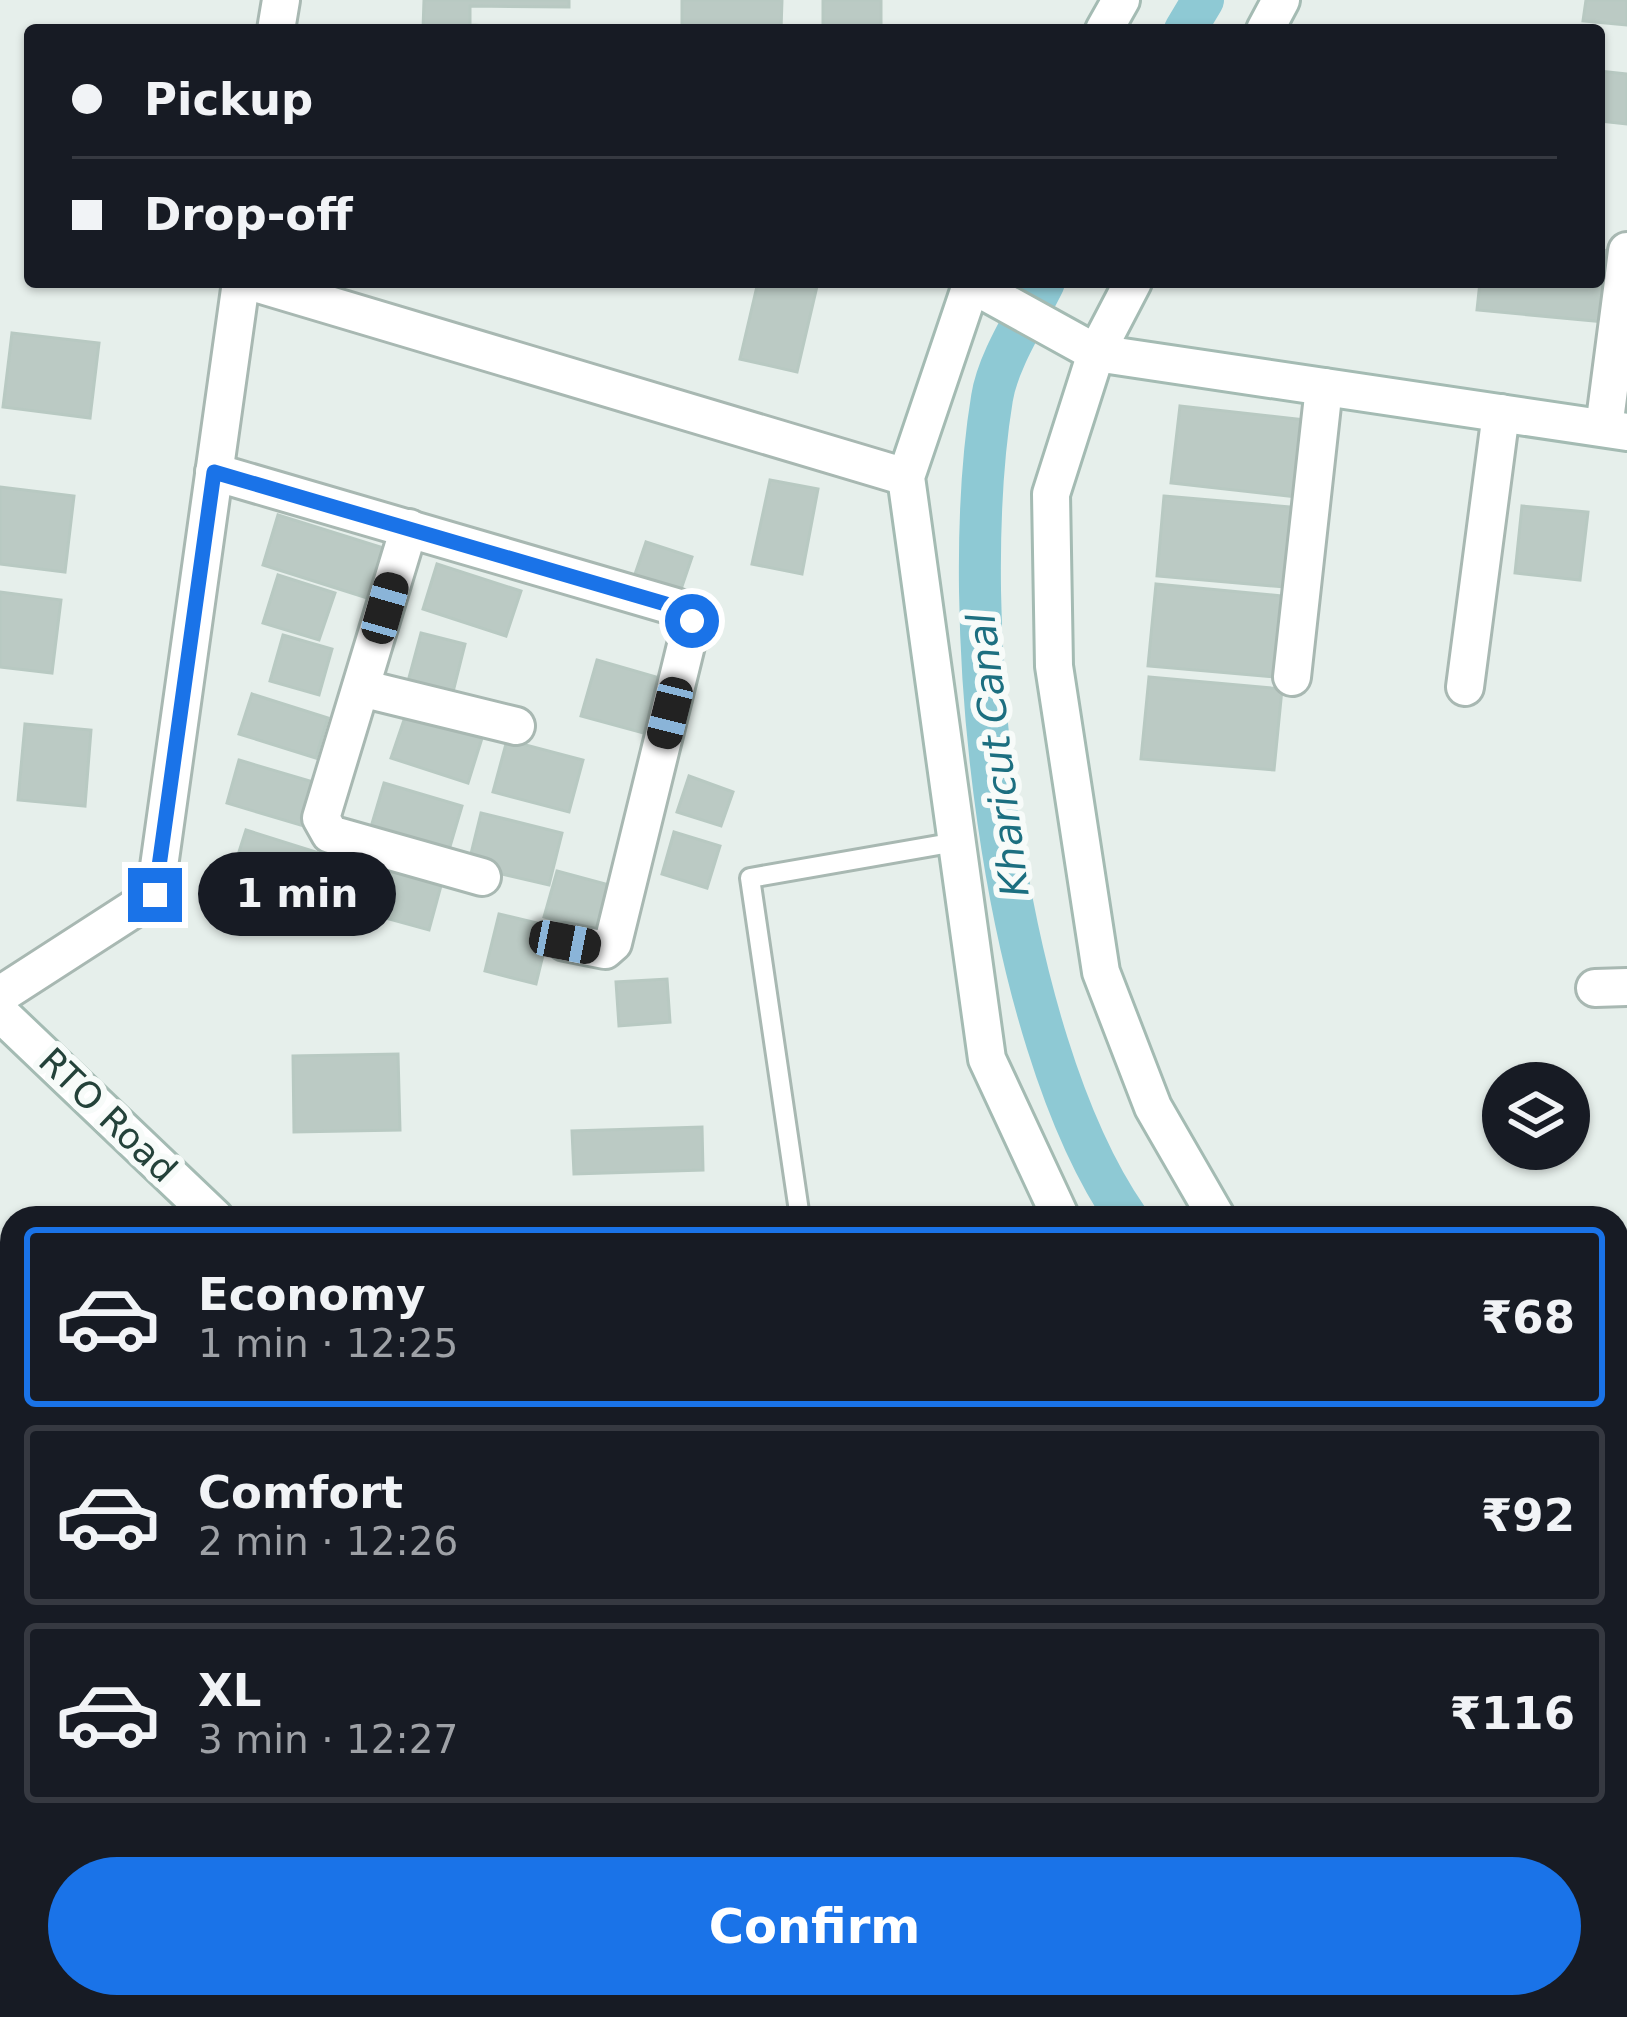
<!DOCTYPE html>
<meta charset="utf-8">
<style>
:root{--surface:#171b24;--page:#242831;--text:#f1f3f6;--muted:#9ea1a6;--line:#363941;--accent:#1a73e8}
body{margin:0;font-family:"DejaVu Sans",sans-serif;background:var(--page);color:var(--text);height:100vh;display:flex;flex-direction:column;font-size:45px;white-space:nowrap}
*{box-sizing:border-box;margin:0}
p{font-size:39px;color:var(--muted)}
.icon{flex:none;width:66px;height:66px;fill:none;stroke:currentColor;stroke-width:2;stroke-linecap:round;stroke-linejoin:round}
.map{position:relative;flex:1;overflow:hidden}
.panel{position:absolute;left:0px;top:1206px;width:1629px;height:813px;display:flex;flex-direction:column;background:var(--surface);border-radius:36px 36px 0 0;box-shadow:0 3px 9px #0004}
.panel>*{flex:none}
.hud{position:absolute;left:24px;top:24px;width:1581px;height:264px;border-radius:12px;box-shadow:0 3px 9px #0004;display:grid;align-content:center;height:264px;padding:0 48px;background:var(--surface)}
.buttons{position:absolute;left:1482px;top:1062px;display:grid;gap:24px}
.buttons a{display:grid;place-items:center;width:108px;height:108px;border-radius:50%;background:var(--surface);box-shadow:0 3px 9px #0004;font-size:60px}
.end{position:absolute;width:54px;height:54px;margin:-27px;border:15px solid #1a73e8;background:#fff;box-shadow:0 0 0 6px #fff}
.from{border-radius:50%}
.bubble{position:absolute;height:84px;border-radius:42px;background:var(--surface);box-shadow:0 3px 9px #0004;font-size:39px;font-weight:700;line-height:84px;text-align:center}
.car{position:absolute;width:36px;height:72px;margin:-36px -18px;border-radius:15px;box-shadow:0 0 9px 3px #0007;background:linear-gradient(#222 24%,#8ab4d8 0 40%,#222 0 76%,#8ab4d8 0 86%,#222 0)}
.hud b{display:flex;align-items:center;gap:42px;height:114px;font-size:45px}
.hud b+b{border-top:3px solid var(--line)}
.hud i{width:30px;height:30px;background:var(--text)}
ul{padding:21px 0 0;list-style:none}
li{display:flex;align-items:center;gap:36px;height:180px;margin:0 24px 18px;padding:0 24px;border:6px solid var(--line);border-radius:12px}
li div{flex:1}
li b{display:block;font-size:45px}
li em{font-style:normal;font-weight:700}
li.current{border-color:var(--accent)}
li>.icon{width:108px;height:108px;stroke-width:1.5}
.primary-button{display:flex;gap:24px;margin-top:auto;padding:24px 48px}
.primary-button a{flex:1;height:138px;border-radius:72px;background:var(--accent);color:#fff;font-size:48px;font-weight:700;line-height:138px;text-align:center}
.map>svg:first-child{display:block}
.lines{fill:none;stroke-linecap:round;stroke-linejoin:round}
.canal{stroke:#8ec9d4;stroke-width:42}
.building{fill:#bbcac4;stroke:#b8c9c2;stroke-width:3}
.lane-casing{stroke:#a8b8b2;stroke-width:24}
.street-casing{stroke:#a8b8b2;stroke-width:42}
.secondary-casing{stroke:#a4bbb3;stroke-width:42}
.lane{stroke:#fff;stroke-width:18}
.street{stroke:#fff;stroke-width:36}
.secondary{stroke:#fff;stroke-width:36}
.route{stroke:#1a73e8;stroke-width:15}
.labels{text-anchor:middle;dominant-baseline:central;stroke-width:12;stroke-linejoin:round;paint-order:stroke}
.street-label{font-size:36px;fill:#24423a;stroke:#f7fbf9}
.water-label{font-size:39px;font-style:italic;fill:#1c6f80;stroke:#f7fbf9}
</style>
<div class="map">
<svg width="1627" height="2017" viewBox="0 0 1627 2017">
<rect width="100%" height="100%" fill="#e6efeb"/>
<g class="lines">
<g class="canal">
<path d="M 1185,30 L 1203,0"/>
<path d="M 1044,282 C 1027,317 998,360 992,398 C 956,616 1000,1035 1127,1218"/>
<path d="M 1597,2007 L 1598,2017"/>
</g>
</g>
<g class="building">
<path d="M 424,0 L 569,0 L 569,7 L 470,6 L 470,25 L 566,30 L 423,30 Z"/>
<path d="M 682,0 L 782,0 L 781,30 L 682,30 Z"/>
<rect x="823" y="0" width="58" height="30"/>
<path d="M 1586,0 L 1627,0 L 1627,25 L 1583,21 Z"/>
<path d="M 1599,71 L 1627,74 L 1627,124 L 1599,121 Z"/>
<path d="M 1599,250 L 1613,251 L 1606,322 L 1477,310 L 1480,282 L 1599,282 Z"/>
<path d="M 758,282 L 818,282 L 797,372 L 740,359 Z"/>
<path d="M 12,333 L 99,343 L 90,418 L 3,407 Z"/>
<path d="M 1180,406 L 1315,421 L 1307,498 L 1171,483 Z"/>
<path d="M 770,480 L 818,489 L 802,574 L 752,564 Z"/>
<path d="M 0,487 L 74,496 L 65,572 L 0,564 Z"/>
<path d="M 1164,496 L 1303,508 L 1296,588 L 1157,576 Z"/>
<path d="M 1522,506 L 1588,512 L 1580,580 L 1515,573 Z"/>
<path d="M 278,515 L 393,551 L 377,601 L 263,565 Z"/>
<path d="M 646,542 L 692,557 L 679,595 L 633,580 Z"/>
<path d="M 437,564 L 521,591 L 506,636 L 423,609 Z"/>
<path d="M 278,575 L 335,593 L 319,640 L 263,623 Z"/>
<path d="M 1156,584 L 1293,597 L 1286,678 L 1148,666 Z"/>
<path d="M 0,592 L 61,600 L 52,673 L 0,667 Z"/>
<path d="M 421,633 L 465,644 L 451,700 L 406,689 Z"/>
<path d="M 283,635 L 332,649 L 319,695 L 270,681 Z"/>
<path d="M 597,660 L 663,679 L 647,734 L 581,716 Z"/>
<path d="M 1149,677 L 1282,689 L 1274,770 L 1141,759 Z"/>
<path d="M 252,694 L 328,718 L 316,758 L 239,734 Z"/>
<path d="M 407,711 L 483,735 L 468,783 L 391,758 Z"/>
<path d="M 25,724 L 91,730 L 85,806 L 18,800 Z"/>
<path d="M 507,740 L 583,760 L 569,812 L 493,792 Z"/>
<path d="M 239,760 L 320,784 L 307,827 L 227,803 Z"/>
<path d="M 689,776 L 733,792 L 721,826 L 677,812 Z"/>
<path d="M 384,783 L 462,806 L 449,850 L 371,827 Z"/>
<path d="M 481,813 L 562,833 L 549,885 L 468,866 Z"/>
<path d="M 246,830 L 319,853 L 305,900 L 231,877 Z"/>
<path d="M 674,832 L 720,846 L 707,888 L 662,874 Z"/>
<path d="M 361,861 L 442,882 L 429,930 L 349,908 Z"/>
<path d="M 557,871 L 613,886 L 600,932 L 544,917 Z"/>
<path d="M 499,914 L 550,926 L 536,984 L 485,971 Z"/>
<path d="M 667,979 L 670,1022 L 619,1026 L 616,982 Z"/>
<path d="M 398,1054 L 400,1130 L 294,1132 L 293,1056 Z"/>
<path d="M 702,1127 L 703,1170 L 574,1174 L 572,1131 Z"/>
<path d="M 12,1808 L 12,1869 L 0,1870 L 0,1809 Z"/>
<path d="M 12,1873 L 12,1930 L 0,1931 L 0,1875 Z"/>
<path d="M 12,1937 L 12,1975 L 1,1977 L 0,1938 Z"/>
<path d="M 8,1981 L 12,1981 L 12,2007 L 59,2007 L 60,2017 L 11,2017 Z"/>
<path d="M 88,2007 L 141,2007 L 142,2017 L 90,2017 Z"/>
<path d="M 492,2007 L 597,2007 L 598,2008 L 493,2017 Z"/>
<path d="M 625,2007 L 678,2007 L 679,2017 L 625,2017 Z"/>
<path d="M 736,2007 L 822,2007 L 822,2015 L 737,2017 Z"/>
<path d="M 1213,2007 L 1421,2007 L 1424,2017 L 1216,2017 Z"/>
</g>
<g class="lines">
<defs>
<path id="lane" d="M 800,1218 L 750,878 L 956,842"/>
<g id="street">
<path d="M 276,30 L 281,0"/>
<path d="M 252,282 L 906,477"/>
<path d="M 1604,428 L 1627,251"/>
<path d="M 214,472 L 676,607 L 692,621 L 613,943 L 605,950 L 565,942"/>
<path d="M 409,528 L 321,818 L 330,834 L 482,877"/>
<path d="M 1292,677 L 1324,387"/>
<path d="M 1465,687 L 1501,413"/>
<path d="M 361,688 L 516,726"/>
<path d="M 1595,988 L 1627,987"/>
<path d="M 0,995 L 155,895 L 241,282"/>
<path d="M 0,1366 L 12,1367"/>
<path d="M 0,1588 L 12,1582"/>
<path d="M 66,2007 L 67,2017"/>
<path d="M 201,2007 L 203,2017"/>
<path d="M 477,2007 L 478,2017"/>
</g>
<g id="secondary">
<path d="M 1104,30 L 1121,0"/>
<path d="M 1265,30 L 1281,0"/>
<path d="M 972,282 L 906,477 L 987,1059 L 1061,1218"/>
<path d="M 1133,282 L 1096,353 L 1051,494 L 1054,666 L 1101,972 L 1153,1107 L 1217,1218"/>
<path d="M 971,284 L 1096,353 L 1627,432"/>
<path d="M 0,1013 L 215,1218"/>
<path d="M 1617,1788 L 1627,1811"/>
<path d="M 938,2007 L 942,2017"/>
<path d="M 1530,2007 L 1531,2017"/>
</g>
</defs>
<use href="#lane" class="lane-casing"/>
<use href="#street" class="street-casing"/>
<use href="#secondary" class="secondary-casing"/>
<use href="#lane" class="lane"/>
<use href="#street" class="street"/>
<use href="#secondary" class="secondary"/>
</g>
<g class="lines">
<path class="route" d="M 155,895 L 214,472 L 676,607 L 692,621"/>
</g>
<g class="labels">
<g class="street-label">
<text transform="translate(108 1115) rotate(44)">RTO Road</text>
</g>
<g class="water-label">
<text transform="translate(998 755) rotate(-97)">Kharicut Canal</text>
</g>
</g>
</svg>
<div class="buttons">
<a><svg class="icon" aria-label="layers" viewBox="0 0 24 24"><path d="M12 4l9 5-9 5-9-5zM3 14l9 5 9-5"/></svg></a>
</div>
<i class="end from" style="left:692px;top:621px"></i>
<i class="end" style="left:155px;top:895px"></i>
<div class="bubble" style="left:198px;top:852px;width:198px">1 min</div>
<i class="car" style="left:385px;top:608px;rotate:16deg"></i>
<i class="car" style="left:670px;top:713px;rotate:194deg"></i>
<i class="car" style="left:565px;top:942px;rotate:101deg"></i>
<div class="hud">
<b><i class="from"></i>Pickup</b>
<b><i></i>Drop-off</b>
</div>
<section class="panel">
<ul>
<li class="current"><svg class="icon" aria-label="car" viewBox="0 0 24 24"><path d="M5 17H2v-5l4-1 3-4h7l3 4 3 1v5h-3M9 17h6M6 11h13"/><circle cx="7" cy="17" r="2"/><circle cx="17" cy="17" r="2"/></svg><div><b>Economy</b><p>1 min · 12:25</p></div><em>₹68</em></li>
<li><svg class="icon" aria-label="car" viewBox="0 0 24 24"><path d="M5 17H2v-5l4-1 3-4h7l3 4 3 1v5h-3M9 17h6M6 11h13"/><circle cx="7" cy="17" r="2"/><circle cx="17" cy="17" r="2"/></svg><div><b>Comfort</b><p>2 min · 12:26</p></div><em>₹92</em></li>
<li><svg class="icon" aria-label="car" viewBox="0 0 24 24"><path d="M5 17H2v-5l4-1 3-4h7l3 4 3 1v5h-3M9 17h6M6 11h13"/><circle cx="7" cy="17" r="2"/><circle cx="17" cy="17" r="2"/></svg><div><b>XL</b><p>3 min · 12:27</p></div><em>₹116</em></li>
</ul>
<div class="primary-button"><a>Confirm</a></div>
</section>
</div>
